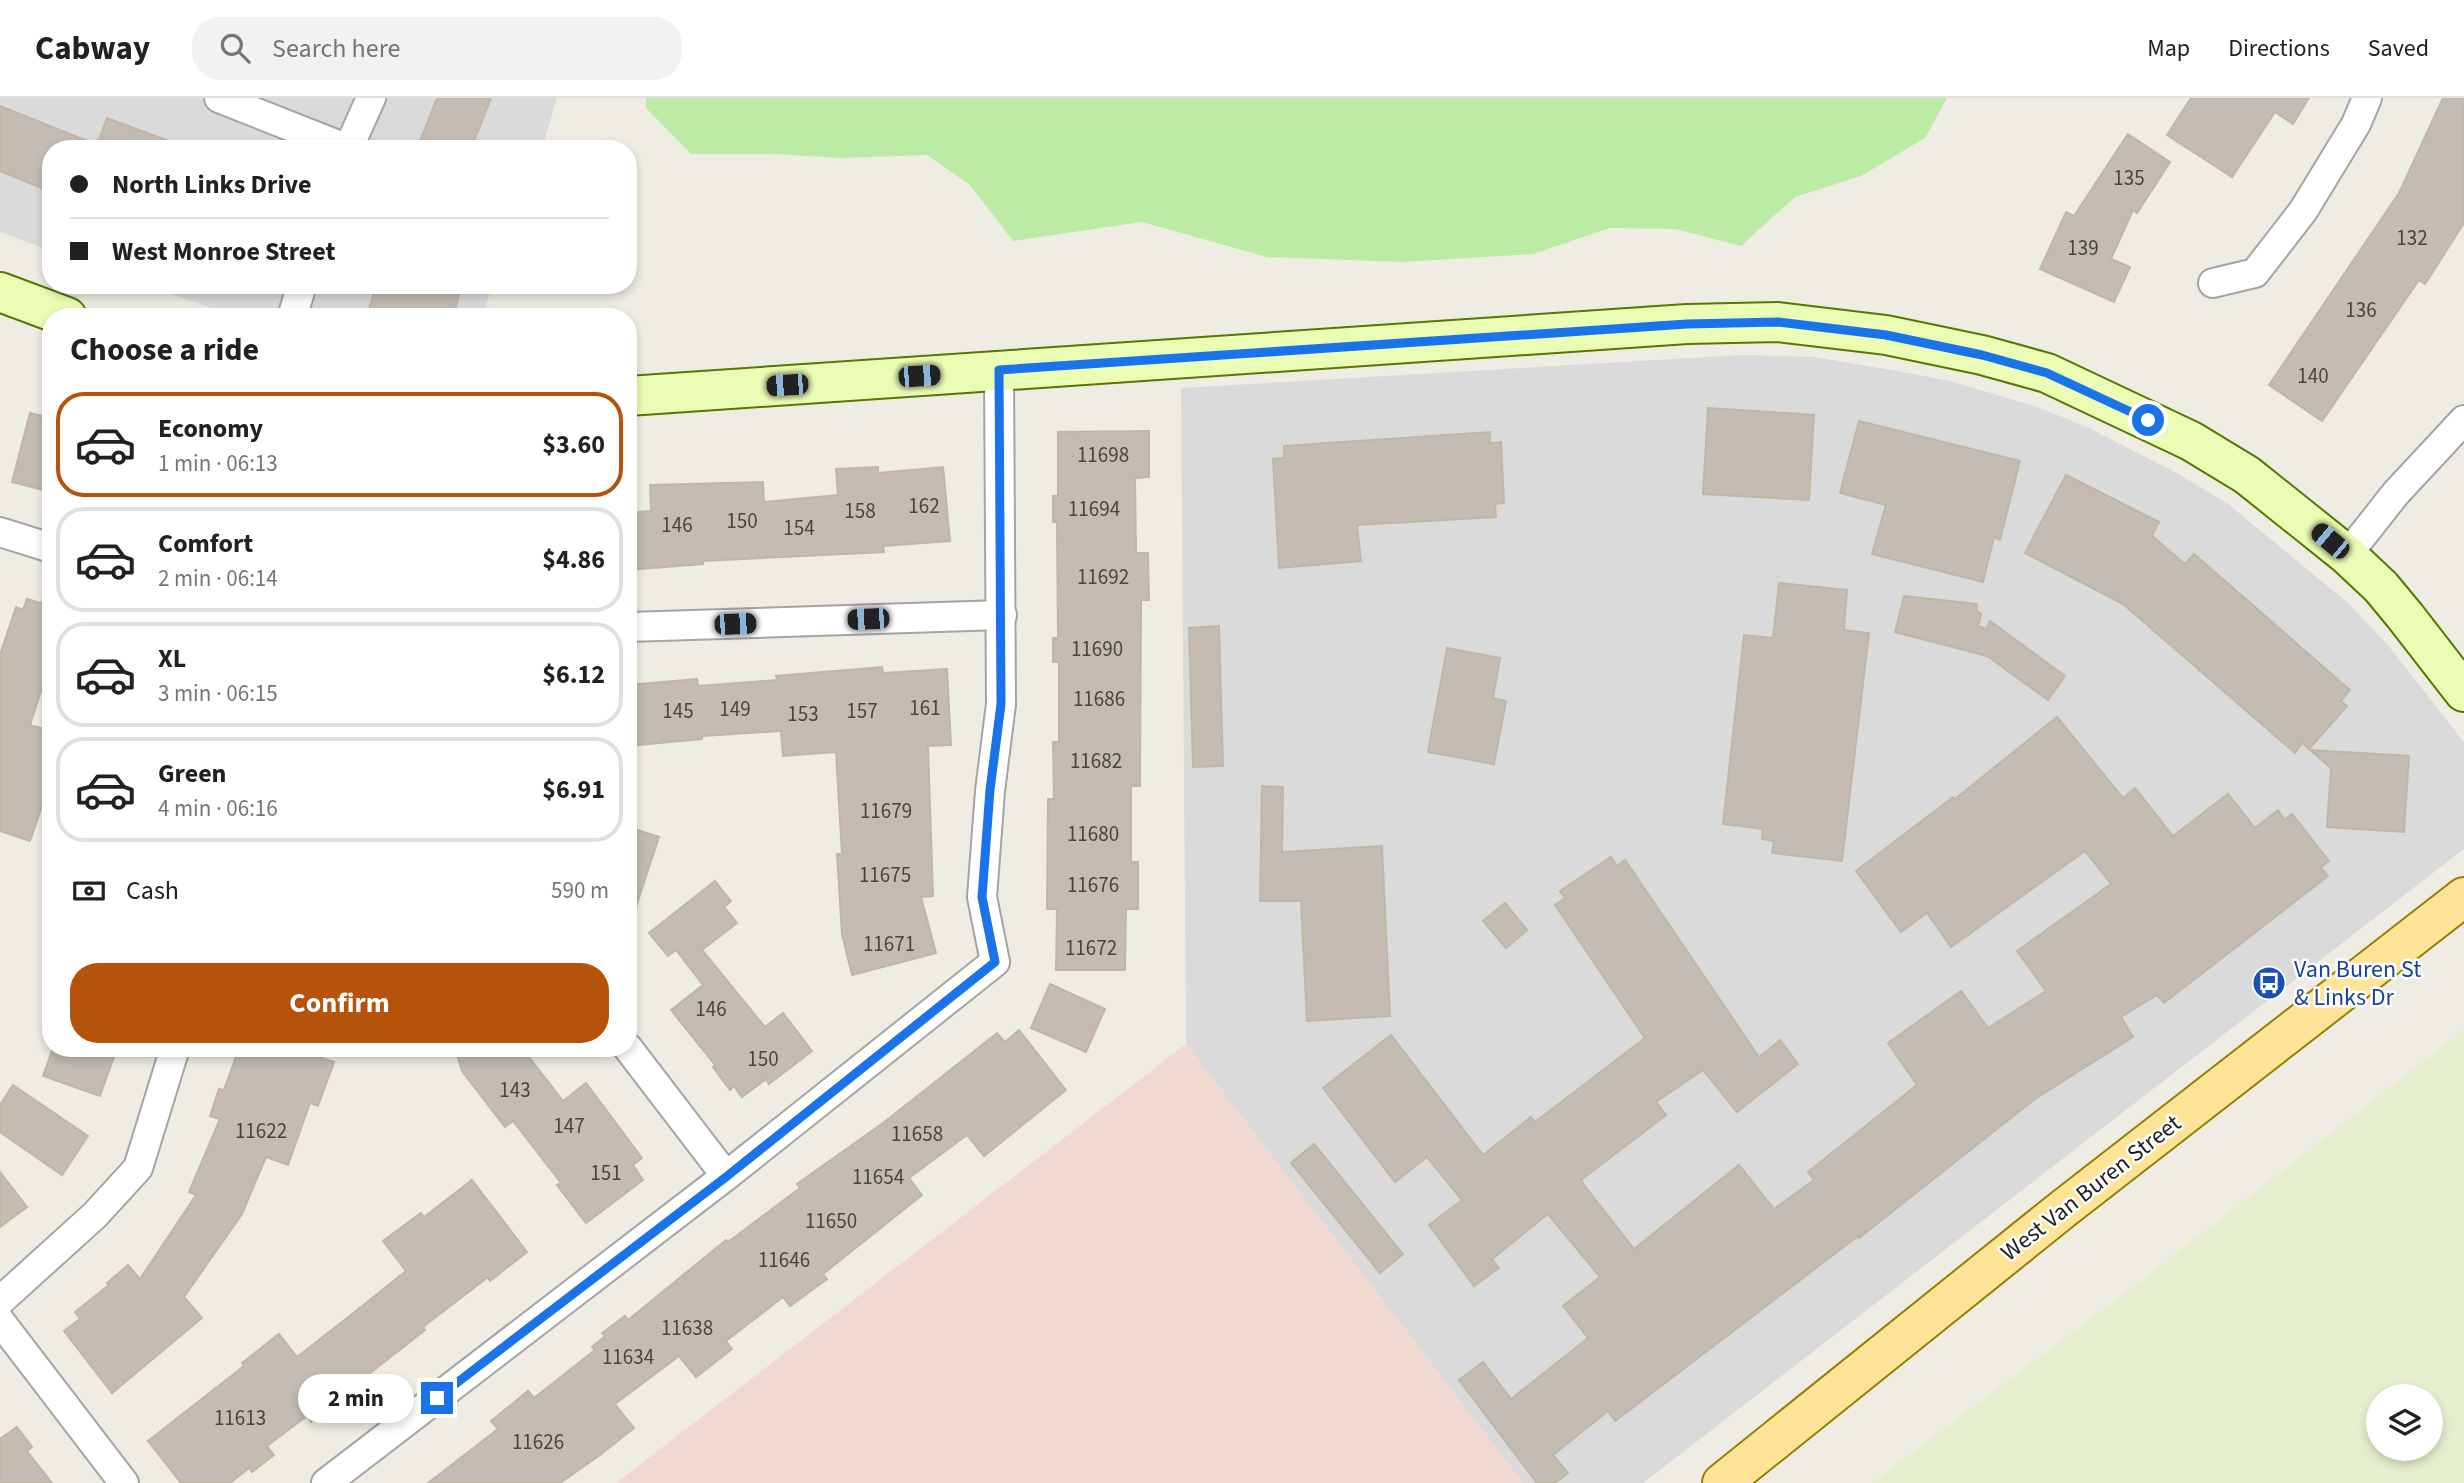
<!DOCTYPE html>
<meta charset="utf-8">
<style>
:root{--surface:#fff;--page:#f2f2f2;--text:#202124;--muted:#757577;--line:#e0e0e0;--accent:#b45309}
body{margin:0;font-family:"Source Sans 3",sans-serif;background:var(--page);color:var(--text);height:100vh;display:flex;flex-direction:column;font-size:26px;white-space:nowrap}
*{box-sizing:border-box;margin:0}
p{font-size:23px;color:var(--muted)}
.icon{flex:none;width:38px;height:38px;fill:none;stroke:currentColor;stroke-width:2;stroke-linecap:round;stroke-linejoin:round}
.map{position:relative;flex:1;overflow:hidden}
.panel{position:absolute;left:42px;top:210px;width:595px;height:749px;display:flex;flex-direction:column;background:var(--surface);border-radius:28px;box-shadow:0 4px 10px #0003}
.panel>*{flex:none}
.guide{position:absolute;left:42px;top:42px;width:595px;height:154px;border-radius:28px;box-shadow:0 4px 10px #0003;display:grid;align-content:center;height:154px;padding:0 28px;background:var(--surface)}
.tools{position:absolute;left:2366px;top:1286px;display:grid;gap:14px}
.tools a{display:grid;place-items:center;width:77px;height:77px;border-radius:50%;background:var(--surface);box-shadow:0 4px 10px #0003;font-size:35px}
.end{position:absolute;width:32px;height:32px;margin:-16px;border:9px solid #1a73e8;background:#fff;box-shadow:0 0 0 4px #fff}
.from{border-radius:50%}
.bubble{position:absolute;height:49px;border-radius:24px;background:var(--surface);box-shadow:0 4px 10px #0003;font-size:23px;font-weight:700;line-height:49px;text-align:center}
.car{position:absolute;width:21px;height:42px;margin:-21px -10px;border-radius:9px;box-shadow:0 0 5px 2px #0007;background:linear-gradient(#222 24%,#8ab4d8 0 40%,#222 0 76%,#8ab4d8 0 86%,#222 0)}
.guide b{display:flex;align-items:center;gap:24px;height:66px;font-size:26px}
.guide b+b{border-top:2px solid var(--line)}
.guide i{width:18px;height:18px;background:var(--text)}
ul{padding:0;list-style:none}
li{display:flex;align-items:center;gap:21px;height:105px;margin:0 14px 10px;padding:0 14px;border:4px solid var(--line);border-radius:28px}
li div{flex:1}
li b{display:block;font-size:26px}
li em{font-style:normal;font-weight:700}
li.active{border-color:var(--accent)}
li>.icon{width:63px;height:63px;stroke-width:1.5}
h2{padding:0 28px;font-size:32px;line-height:84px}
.pay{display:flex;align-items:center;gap:18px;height:77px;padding:0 28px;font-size:26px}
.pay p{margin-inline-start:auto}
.primary-button{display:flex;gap:14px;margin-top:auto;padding:14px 28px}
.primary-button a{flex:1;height:80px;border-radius:28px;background:var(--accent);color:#fff;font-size:28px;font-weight:700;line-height:80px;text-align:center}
header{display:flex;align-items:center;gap:42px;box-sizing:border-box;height:98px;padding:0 35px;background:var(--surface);border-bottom:2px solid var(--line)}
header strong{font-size:33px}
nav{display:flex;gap:38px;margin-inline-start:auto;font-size:24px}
.search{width:490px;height:63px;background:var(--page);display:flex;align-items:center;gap:18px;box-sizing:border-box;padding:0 24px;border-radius:28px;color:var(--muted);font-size:26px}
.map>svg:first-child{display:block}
.residential{fill:#dbdada}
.commercial{fill:#f1d8d1}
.farmland{fill:#e6efcd;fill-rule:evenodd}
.grass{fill:#bceba6}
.building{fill:#c4bcb2;stroke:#c1b6a4;stroke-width:2}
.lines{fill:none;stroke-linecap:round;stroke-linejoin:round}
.street-casing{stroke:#a4a4a4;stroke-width:32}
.secondary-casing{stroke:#567801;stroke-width:42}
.primary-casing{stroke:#967f00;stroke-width:42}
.street{stroke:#fff;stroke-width:28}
.secondary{stroke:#ebfcb4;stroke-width:38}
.primary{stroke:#ffe497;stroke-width:38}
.route{stroke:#1a73e8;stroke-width:9}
.labels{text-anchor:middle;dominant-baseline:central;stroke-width:5;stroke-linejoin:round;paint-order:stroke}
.number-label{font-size:21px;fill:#474542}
.transit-label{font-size:24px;fill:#164399;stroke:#fff;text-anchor:start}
.street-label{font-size:24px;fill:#1d1d1d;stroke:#fff}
</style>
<header>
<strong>Cabway</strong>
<div class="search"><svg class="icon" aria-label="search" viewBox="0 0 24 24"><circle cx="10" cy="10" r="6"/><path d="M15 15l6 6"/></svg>Search here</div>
<nav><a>Map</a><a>Directions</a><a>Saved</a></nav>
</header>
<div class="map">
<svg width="2464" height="1385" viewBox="0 0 2464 1385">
<rect width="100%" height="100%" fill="#efede3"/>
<g class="residential">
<path d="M 0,0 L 557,0 L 542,51 L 51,51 L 51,153 L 0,134 Z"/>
<path d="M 146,187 L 492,187 L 483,219 L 237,219 Z"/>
<path d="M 1741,257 L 1815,259 L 1897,273 L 1950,283 L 2035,308 L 2087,329 L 2177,375 L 2228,406 L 2348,505 L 2387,546 L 2464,644 L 2464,751 L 1643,1385 L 1523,1385 L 1186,946 L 1181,290 Z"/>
</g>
<path class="commercial" d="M 1186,946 L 1523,1385 L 616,1385 Z"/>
<path class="farmland" d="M 2464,932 L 2464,1385 L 1872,1385 L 2125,1195 ZM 2378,1298 L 2431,1298 L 2431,1351 L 2378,1351 Z"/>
<path class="grass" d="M 646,0 L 1947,0 L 1925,40 L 1861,78 L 1795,99 L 1741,148 L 1676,131 L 1610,130 L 1533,156 L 1402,164 L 1267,159 L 1142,124 L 1013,143 L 970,87 L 927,57 L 841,60 L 774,56 L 691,56 L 646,10 Z"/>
<g class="building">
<path d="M 437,0 L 491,0 L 471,51 L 417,51 Z"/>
<path d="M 2191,0 L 2309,0 L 2293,26 L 2275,14 L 2232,79 L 2167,37 Z"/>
<path d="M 2443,0 L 2464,0 L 2464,125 L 2425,186 L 2419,182 L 2322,323 L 2269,287 L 2399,95 Z"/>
<path d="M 0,8 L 97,47 L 107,20 L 182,48 L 182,51 L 51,51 L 51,94 L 0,73 Z"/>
<path d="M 2128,36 L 2170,64 L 2137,115 L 2133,112 L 2111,161 L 2130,169 L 2114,204 L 2040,171 L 2066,114 L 2074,118 Z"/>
<path d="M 376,187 L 423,187 L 459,197 L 453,219 L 367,219 Z"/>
<path d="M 1708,310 L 1814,317 L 1809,402 L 1703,396 Z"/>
<path d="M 30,315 L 51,320 L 51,394 L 12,384 Z"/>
<path d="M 1859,323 L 2020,363 L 2000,442 L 1994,439 L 1983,484 L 1872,456 L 1886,407 L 1840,395 Z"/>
<path d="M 1149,333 L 1149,379 L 1135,380 L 1136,455 L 1148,455 L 1149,502 L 1141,502 L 1140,688 L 1131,688 L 1131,764 L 1138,764 L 1138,811 L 1126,811 L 1125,872 L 1056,872 L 1057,811 L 1047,811 L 1048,701 L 1054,701 L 1053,644 L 1059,644 L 1059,564 L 1053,564 L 1053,540 L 1058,540 L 1057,424 L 1053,424 L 1053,398 L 1058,398 L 1058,334 Z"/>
<path d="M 1490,334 L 1490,345 L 1501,344 L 1504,405 L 1495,406 L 1496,419 L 1357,427 L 1361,463 L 1279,470 L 1273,361 L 1284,360 L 1284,348 Z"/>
<path d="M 878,369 L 878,375 L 943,369 L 950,443 L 883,448 L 884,454 L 703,463 L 703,466 L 628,472 L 628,415 L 651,413 L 650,387 L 763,384 L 764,404 L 838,397 L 836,371 Z"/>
<path d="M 2066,377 L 2159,424 L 2152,438 L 2185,466 L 2194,456 L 2350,592 L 2341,603 L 2347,608 L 2309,651 L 2302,645 L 2295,655 L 2123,506 L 2025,455 Z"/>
<path d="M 1779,485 L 1847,492 L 1844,532 L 1869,535 L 1842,763 L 1772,755 L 1774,743 L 1762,741 L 1763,731 L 1723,726 L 1744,537 L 1773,540 Z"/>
<path d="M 1904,498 L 1977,506 L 1976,512 L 1981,516 L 1978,528 L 1986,531 L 1990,523 L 2065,578 L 2048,602 L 1987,558 L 1895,534 Z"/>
<path d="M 27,501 L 51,508 L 51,562 L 30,627 L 51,633 L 51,681 L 30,743 L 0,733 L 0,557 L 16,509 L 23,512 Z"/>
<path d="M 1219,528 L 1223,668 L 1193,669 L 1189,530 Z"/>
<path d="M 1447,550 L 1500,560 L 1493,600 L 1506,603 L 1494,666 L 1428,654 Z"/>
<path d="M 882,569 L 883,575 L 947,571 L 951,647 L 928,648 L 933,798 L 921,799 L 936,855 L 852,877 L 842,836 L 837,756 L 842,756 L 836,654 L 783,658 L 781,633 L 702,638 L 702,641 L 628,648 L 628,587 L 697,581 L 698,588 L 777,582 L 776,578 Z"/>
<path d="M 2057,619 L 2123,700 L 2135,690 L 2173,738 L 2228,696 L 2255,730 L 2278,712 L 2284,722 L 2292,716 L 2329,763 L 2321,769 L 2328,778 L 2164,905 L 2157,897 L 2121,919 L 2133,939 L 2035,1001 L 1859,1140 L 1858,1138 L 1615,1323 L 1608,1313 L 1553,1357 L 1568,1375 L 1555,1385 L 1537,1385 L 1459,1282 L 1483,1264 L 1511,1301 L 1588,1240 L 1563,1208 L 1600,1179 L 1548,1116 L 1492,1161 L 1499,1170 L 1474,1188 L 1429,1127 L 1462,1102 L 1427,1059 L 1395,1084 L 1323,990 L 1391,937 L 1483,1057 L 1531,1019 L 1535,1024 L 1645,940 L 1555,807 L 1565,800 L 1560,793 L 1611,759 L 1617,768 L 1625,762 L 1759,959 L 1780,942 L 1798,966 L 1737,1014 L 1703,972 L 1656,1004 L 1666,1017 L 1581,1082 L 1584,1087 L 1634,1151 L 1739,1067 L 1774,1111 L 1814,1082 L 1808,1074 L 1917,987 L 1888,945 L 1961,893 L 1988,930 L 2046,893 L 2017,853 L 2111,786 L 2085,753 L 1951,849 L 1927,815 L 1901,834 L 1856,773 L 1953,699 L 1955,701 Z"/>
<path d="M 2310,652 L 2409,658 L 2404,734 L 2327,729 L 2331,670 Z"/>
<path d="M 1262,688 L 1283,689 L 1282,754 L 1382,748 L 1390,918 L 1307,923 L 1301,803 L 1260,803 Z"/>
<path d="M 628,729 L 659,739 L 633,818 L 628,818 Z"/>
<path d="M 715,783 L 731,803 L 724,809 L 737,825 L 702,852 L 765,929 L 783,915 L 812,953 L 769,986 L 766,981 L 742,999 L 734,988 L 730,992 L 713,969 L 715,967 L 671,912 L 703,887 L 676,852 L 668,858 L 649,835 Z"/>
<path d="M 1505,805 L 1527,832 L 1506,850 L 1483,823 Z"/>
<path d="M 1050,886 L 1105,911 L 1086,954 L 1031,930 Z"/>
<path d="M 1019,932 L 1066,992 L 984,1058 L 967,1037 L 909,1080 L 922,1097 L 823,1176 L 827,1181 L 790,1208 L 783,1199 L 726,1243 L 732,1251 L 696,1279 L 679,1258 L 615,1306 L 634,1330 L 600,1357 L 560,1385 L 428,1385 L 498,1331 L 491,1323 L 528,1293 L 534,1300 L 595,1252 L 592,1249 L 605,1238 L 602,1235 L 625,1218 L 628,1222 L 726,1142 L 728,1144 L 800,1090 L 797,1086 L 883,1025 L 997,935 L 1005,944 Z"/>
<path d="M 53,950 L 117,950 L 100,998 L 43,978 Z"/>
<path d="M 239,950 L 293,950 L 334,964 L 318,1008 L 310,1005 L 288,1067 L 266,1059 L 242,1116 L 184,1199 L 202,1220 L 112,1295 L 64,1233 L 80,1221 L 75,1214 L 109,1187 L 107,1185 L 128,1167 L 140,1181 L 196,1097 L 189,1094 L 220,1021 L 210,1018 L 219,991 L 224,992 Z"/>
<path d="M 455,950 L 522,950 L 563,1003 L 586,985 L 642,1060 L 633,1067 L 643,1082 L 586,1125 L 557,1087 L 561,1085 L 513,1023 L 505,1029 L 462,973 Z"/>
<path d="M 13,987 L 88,1038 L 62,1077 L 0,1034 L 0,1007 Z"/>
<path d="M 1314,1046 L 1403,1156 L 1380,1175 L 1291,1065 Z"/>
<path d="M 0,1074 L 27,1109 L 0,1129 Z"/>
<path d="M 472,1082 L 527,1154 L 490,1183 L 488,1179 L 423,1229 L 425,1232 L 369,1276 L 372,1280 L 348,1298 L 347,1296 L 311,1324 L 307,1318 L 267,1348 L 274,1357 L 252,1374 L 249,1370 L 230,1385 L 181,1385 L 148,1343 L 244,1268 L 242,1265 L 279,1236 L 297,1259 L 356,1213 L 406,1173 L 383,1143 L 421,1115 L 424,1119 Z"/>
<path d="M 17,1329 L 32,1349 L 27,1353 L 52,1385 L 0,1385 L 0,1341 Z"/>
</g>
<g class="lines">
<defs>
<g id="street">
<path d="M 219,0 L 348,51 L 371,0"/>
<path d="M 2213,185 L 2255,175 L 2303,113 L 2356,26 L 2367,0"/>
<path d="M 292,219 L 302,187"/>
<path d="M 0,434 L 51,450"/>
<path d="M 2347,457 L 2396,395 L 2464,322"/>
<path d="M 628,529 L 1002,517"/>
<path d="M 628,950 L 726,1078"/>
<path d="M 0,1203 L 95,1117 L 138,1070 L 175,950"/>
<path d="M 0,1223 L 124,1385"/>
<path d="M 326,1385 L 726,1078 L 995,864 L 982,799 L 990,693 L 1001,606 L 999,272"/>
</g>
<g id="secondary">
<path d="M 0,194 L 67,219"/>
<path d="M 628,298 L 1687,226 L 1778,224 L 1886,237 L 1982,257 L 2047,275 L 2191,343 L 2247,377 L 2347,457 L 2381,489 L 2405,518 L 2464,594"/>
</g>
<path id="primary" d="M 1722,1385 L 2063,1111 L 2464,799"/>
</defs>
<use href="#street" class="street-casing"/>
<use href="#secondary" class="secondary-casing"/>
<use href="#primary" class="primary-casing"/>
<use href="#street" class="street"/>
<use href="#secondary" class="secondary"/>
<use href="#primary" class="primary"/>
</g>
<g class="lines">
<path class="route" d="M 437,1300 L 726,1079 L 995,864 L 982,799 L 990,692 L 1001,606 L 999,272 L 1687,226 L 1778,224 L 1886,237 L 1982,257 L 2047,275 L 2148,322"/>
</g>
<defs>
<symbol id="bus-disc" viewBox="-11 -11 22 22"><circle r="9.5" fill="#1a4fb4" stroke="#fff"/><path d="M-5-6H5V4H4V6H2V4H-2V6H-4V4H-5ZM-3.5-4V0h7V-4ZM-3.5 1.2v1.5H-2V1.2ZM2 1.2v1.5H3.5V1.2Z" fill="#fff"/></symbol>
</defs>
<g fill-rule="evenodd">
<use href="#bus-disc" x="2250" y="866" width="38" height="38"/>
</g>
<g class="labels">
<g class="number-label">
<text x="2129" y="80">135</text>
<text x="2412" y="140">132</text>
<text x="2083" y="150">139</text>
<text x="2361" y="212">136</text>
<text x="2313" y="278">140</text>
<text x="1103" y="357">11698</text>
<text x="924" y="408">162</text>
<text x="1094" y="411">11694</text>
<text x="860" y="413">158</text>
<text x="742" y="423">150</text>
<text x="677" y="427">146</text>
<text x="799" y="430">154</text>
<text x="1103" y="479">11692</text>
<text x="1097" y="551">11690</text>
<text x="1099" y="601">11686</text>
<text x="925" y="610">161</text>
<text x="735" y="611">149</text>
<text x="678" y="613">145</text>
<text x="862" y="613">157</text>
<text x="803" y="616">153</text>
<text x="1096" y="663">11682</text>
<text x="886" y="713">11679</text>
<text x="1093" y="736">11680</text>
<text x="885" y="777">11675</text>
<text x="1093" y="787">11676</text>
<text x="889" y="846">11671</text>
<text x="1091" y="850">11672</text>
<text x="711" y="911">146</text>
<text x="763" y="961">150</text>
<text x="515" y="992">143</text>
<text x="569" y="1028">147</text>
<text x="261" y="1033">11622</text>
<text x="917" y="1036">11658</text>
<text x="606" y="1075">151</text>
<text x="878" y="1079">11654</text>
<text x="831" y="1123">11650</text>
<text x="784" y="1162">11646</text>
<text x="687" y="1230">11638</text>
<text x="628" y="1259">11634</text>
<text x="240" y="1320">11613</text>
<text x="538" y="1344">11626</text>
</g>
<g class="transit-label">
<text x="2294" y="871">Van Buren St<tspan x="2294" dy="28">&amp; Links Dr</tspan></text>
</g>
<g class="street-label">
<text transform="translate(2091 1090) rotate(-38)">West Van Buren Street</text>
</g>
</g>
</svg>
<div class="tools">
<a><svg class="icon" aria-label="layers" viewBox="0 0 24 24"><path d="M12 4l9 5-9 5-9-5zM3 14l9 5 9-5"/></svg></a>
</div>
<i class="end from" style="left:2148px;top:322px"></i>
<i class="end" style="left:437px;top:1300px"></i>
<div class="bubble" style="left:298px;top:1276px;width:116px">2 min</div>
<i class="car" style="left:919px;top:278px;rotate:86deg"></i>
<i class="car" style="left:787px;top:287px;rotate:266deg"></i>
<i class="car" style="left:2330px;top:443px;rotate:310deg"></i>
<i class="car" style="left:868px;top:521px;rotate:268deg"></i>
<i class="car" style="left:735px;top:526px;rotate:88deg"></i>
<div class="guide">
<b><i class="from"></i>North Links Drive</b>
<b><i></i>West Monroe Street</b>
</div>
<section class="panel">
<h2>Choose a ride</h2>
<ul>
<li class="active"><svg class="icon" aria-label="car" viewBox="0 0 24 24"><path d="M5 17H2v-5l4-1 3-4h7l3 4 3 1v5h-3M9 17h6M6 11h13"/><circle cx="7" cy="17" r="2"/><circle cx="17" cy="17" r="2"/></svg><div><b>Economy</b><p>1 min · 06:13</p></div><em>$3.60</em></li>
<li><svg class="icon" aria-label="car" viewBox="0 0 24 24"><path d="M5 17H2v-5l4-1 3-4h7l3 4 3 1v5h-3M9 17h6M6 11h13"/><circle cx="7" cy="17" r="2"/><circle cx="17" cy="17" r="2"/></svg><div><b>Comfort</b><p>2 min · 06:14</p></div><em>$4.86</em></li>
<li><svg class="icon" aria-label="car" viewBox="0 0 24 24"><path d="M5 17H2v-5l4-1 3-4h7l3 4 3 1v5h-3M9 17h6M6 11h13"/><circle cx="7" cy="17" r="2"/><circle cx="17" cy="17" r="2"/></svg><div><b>XL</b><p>3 min · 06:15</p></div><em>$6.12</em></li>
<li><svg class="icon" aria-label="car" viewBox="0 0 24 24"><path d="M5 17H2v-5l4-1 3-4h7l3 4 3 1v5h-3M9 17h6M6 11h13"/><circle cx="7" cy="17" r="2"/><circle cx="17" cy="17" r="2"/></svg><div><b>Green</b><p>4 min · 06:16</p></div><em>$6.91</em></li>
</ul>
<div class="pay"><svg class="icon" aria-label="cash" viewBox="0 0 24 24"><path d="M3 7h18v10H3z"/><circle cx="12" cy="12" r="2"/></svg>Cash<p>590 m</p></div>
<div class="primary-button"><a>Confirm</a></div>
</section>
</div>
